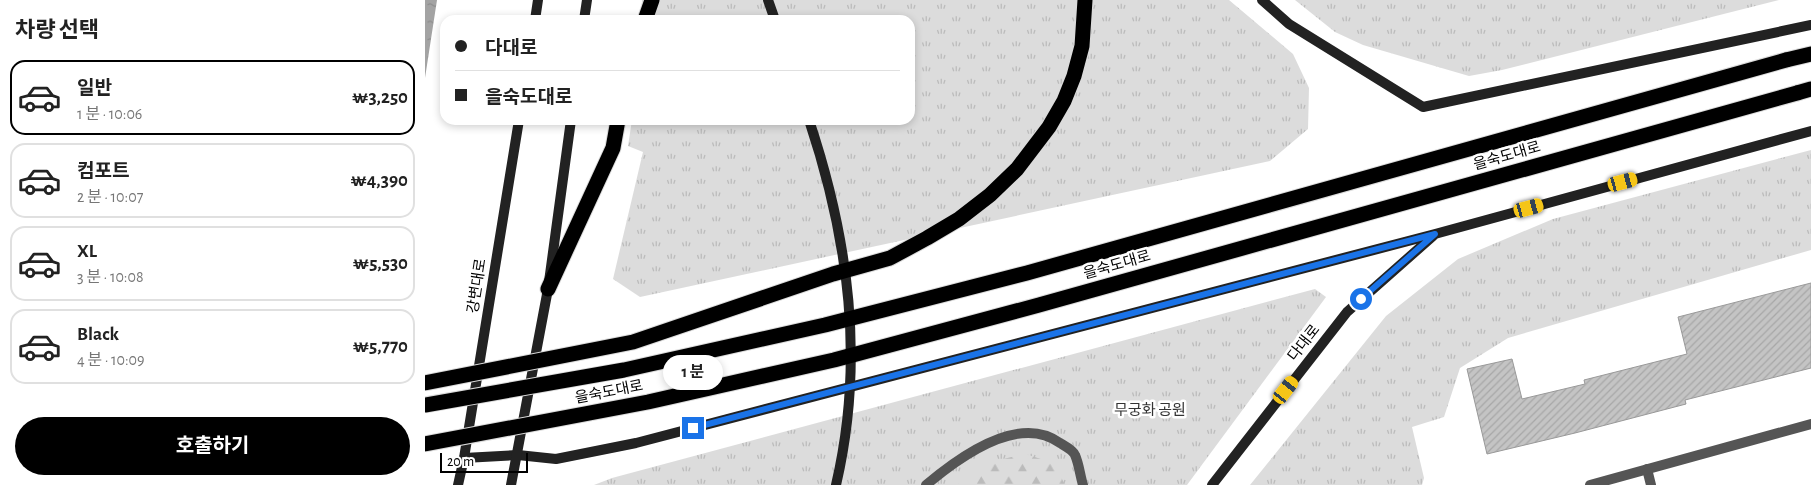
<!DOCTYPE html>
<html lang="ko">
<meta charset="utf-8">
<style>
:root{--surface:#fff;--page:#f2f2f2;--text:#222;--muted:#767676;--line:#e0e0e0;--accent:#000}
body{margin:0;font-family:"Alegreya Sans","Noto Sans KR",sans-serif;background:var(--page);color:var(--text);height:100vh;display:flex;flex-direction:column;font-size:19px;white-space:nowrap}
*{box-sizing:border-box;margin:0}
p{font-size:16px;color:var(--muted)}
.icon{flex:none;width:28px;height:28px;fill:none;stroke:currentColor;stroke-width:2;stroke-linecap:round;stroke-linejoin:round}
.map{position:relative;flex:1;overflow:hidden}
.panel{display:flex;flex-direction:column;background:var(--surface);width:425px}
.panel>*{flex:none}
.banner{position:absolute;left:15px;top:15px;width:475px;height:110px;border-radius:15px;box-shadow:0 2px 8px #0003;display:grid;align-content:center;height:110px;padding:0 15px;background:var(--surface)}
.scale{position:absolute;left:15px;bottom:12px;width:88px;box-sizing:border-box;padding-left:5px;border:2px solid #000;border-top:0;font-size:14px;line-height:18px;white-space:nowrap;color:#000;-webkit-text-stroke:4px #fff;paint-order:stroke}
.end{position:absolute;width:22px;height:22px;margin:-11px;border:6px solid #1a73e8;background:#fff;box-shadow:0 0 0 2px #fff}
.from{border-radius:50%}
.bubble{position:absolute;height:35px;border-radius:18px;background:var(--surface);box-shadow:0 2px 8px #0003;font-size:16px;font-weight:700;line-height:35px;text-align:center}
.car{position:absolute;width:15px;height:30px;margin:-15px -8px;border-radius:6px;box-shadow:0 0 4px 1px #0007;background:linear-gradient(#f5c518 24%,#345 0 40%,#f5c518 0 76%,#345 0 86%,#f5c518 0)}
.banner b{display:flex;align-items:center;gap:18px;height:48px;font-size:19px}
.banner b+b{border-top:1px solid var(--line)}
.banner i{width:12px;height:12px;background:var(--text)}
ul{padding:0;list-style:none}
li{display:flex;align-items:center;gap:15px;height:75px;margin:0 10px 8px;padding:0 5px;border:2px solid var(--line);border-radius:15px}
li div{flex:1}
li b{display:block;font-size:19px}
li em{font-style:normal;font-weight:700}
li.current{border-color:var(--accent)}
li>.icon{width:45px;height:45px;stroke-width:1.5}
h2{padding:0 15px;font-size:22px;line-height:60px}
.primary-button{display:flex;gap:10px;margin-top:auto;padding:10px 15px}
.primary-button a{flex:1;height:58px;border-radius:30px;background:var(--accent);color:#fff;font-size:20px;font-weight:700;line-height:58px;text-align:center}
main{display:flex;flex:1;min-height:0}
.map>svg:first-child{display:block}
.grass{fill:url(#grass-tufts)}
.forest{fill:url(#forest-firs)}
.water{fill:url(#water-ripples)}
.building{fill:url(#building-hatch);stroke:#999}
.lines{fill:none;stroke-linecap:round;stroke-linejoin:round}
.highway-casing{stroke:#dbdbdb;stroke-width:17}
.lane{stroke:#555;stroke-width:10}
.street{stroke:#555;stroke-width:10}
.secondary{stroke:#222;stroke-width:10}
.highway{stroke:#000;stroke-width:15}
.highway-bridge-casing{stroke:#dbdbdb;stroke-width:17;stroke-linecap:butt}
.secondary-bridge{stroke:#222;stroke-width:10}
.highway-bridge{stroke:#000;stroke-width:15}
.route{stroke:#1a73e8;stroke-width:6}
.labels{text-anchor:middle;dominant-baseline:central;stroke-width:5;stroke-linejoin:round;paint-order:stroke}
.street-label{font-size:15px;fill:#000;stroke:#fff}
.park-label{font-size:15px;fill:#333;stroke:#fff}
</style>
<main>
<section class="panel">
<h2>차량 선택</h2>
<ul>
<li class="current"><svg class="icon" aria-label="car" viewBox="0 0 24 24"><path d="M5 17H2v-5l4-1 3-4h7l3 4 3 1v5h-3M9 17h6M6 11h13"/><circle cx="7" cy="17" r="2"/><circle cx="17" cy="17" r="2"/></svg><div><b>일반</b><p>1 분 · 10:06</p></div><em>₩3,250</em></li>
<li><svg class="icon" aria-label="car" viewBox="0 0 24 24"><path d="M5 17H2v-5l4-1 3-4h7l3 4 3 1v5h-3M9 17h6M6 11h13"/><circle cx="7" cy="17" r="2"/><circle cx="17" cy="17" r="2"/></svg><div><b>컴포트</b><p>2 분 · 10:07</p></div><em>₩4,390</em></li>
<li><svg class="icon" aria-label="car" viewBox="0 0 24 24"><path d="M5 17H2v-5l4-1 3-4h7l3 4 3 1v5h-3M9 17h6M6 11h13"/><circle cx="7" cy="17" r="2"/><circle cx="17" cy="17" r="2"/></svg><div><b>XL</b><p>3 분 · 10:08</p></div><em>₩5,530</em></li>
<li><svg class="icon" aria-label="car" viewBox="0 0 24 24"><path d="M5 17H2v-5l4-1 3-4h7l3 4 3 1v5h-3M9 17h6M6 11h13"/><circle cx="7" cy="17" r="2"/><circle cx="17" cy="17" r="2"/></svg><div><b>Black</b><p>4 분 · 10:09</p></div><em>₩5,770</em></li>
</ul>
<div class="primary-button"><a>호출하기</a></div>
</section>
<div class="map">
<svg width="1386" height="485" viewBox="0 0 1386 485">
<defs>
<pattern id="grass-tufts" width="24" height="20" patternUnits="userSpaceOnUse" patternTransform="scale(1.25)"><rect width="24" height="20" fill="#dcdcdc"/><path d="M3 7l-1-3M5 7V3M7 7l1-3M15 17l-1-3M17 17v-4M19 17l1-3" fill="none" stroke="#bbb"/></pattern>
<pattern id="forest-firs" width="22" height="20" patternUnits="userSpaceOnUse" patternTransform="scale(1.25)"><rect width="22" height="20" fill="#dcdcdc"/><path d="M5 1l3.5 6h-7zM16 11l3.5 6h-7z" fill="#bbb"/></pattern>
<pattern id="water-ripples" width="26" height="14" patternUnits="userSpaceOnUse" patternTransform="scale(1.25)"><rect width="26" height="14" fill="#a3a3a3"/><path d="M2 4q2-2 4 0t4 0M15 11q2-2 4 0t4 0" fill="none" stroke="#8b8b8b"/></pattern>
<pattern id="building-hatch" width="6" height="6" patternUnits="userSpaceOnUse" patternTransform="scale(1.25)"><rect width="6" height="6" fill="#c4c4c4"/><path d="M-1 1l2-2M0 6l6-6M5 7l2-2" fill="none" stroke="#a7a7a7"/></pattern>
</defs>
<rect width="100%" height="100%" fill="#fff"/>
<g class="grass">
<path d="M 217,0 L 804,0 L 868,54 L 884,88 L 883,129 L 845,161 L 215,297 L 188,279 L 218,152 L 203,146 L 207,120 L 485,120 L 485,20 L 216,20 Z"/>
<path d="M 870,0 L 1354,0 L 1077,70 L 1044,76 L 938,45 L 910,32 Z"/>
<path d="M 1386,150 L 1386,250 L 1083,338 L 1035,368 L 1019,417 L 987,427 L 999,478 L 997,485 L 825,485 L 961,316 L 1033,259 L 1128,219 Z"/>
<path d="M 890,289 L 901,297 L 762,485 L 169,485 L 187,478 Z"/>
</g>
<path class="forest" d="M 600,454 L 629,463 L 640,485 L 532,485 C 551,465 574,459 600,454 Z"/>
<path class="water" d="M 0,0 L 12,0 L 0,78 Z"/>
<path class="building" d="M 1386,283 L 1386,368 L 1260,400 L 1261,404 L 1150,433 L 1062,454 L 1042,369 L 1087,359 L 1097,399 L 1160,384 L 1159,380 L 1262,354 L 1253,317 Z"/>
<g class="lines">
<defs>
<g id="highway">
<path d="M 220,20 L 227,0"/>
<path d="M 1361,60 L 1386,54"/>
<path d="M 1372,93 L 1386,89"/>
<path d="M 123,289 L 188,148 L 193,120"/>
</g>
</defs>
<use href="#highway" class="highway-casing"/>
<g class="lane">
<path d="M 1222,469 L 1226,485"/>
<path d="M 1165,485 L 1386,424"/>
</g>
<path class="street" d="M 501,485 C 533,458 594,413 635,443 C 640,446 648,450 650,455 C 654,464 655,475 658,485"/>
<g class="secondary">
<path d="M 343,0 L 350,20"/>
<path d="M 837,0 L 864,24 L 998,107 L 1386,25"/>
<path d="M 110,20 L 113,0"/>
<path d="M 159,20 L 162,0"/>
<path d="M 39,458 L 93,455 L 131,459 L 211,443 L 1010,234 L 1386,131"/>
<path d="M 33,485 L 39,458 L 94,120"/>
<path d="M 86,485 L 123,289 L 146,120"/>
<path d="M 787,485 L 922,312 L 1008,236"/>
</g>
<use href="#highway" class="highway"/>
<defs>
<g id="highway-bridge">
<path d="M 0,383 L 208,342 L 408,274 L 465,258 L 502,238 L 534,219 L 565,195 L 592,169 L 624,127 L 639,101 L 649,76 L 657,46 L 660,0"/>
<path d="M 0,405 L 199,370 L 400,325 L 602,273 L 1361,60"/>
<path d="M 0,444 L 223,402 L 409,360 L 614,305 L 1372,93"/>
</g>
</defs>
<use href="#highway-bridge" class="highway-bridge-casing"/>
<path class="secondary-bridge" d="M 384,120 C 424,240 440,361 411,485"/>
<use href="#highway-bridge" class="highway-bridge"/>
</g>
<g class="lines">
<path class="route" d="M 268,428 L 1010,234 L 936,299"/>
</g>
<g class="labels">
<g class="street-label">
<text transform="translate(1082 156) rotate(-16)">을숙도대로</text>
<text transform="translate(692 265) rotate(-16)">을숙도대로</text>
<text transform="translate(52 286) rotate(-81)">강변대로</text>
<text transform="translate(879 343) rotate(-52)">다대로</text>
<text transform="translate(184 392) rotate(-11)">을숙도대로</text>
</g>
<g class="park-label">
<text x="725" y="410">무궁화 공원</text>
</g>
</g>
</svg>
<div class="scale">20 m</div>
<i class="end from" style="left:936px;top:299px"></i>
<i class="end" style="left:268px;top:428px"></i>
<div class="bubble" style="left:238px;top:355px;width:60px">1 분</div>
<i class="car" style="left:1198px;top:182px;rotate:75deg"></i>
<i class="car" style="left:1104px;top:208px;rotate:75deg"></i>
<i class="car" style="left:861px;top:390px;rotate:38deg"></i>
<div class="banner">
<b><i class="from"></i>다대로</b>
<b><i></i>을숙도대로</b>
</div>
</div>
</main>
